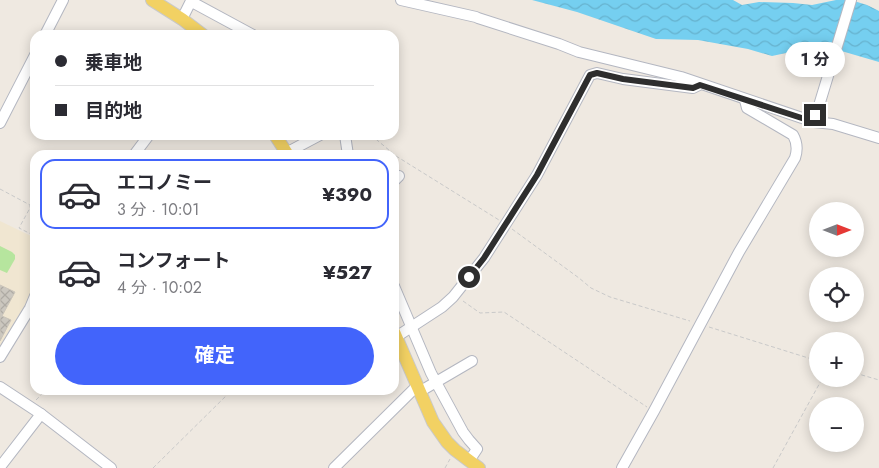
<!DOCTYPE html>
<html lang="ja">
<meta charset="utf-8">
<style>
:root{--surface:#fff;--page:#f2f2f3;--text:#2b2b33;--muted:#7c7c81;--line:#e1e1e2;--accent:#4264fb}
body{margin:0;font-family:Jost,"Noto Sans JP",sans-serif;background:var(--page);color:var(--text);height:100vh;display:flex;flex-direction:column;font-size:19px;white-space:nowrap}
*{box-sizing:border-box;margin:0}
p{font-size:16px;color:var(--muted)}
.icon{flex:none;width:28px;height:28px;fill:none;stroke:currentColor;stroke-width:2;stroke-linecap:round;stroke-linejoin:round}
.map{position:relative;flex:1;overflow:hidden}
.side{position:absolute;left:30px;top:150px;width:369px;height:245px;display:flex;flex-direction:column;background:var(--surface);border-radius:15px;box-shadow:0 2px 12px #0003}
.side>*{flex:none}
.guide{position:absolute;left:30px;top:30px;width:369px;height:110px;border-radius:15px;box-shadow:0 2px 12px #0003;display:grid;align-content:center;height:110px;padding:0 25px;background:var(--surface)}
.needle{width:32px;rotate:90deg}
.fabs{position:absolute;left:809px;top:202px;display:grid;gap:10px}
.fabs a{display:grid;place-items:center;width:55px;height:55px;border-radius:50%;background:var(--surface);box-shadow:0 2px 12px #0003;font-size:25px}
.end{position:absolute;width:22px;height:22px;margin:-11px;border:6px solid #2e2e2e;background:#fff;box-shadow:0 0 0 2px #fff}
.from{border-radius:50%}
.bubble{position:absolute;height:35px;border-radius:18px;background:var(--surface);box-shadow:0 2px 12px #0003;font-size:16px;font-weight:700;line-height:35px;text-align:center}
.guide b{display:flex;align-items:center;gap:18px;height:48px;font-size:19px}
.guide b+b{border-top:1px solid var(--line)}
.guide i{width:12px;height:12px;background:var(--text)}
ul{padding:9px 0 0;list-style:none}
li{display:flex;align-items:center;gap:15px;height:70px;margin:0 10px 8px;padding:0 15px;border:2px solid transparent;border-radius:15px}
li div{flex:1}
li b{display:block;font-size:19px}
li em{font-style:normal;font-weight:700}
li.selected{border-color:var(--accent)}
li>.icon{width:45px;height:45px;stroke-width:1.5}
.cta{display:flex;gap:10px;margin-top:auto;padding:10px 25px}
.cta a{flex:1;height:58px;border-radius:30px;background:var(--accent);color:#fff;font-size:20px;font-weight:700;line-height:58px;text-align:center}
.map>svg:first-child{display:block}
.education{fill:#f0e6d1}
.grass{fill:#b6e59e}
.water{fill:url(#water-waves)}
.building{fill:url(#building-cross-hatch);stroke:#cbc5ba}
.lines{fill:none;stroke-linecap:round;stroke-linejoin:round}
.minor-casing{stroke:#b4b7c1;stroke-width:12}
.major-casing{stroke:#c9c9c9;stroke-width:14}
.path{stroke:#c9c9c9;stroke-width:1;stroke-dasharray:4 2.5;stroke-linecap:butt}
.minor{stroke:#fff;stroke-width:10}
.major{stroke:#f2d163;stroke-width:12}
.route{stroke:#2e2e2e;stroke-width:6}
</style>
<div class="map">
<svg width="879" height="468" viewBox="0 0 879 468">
<defs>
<pattern id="water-waves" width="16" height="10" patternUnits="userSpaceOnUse" patternTransform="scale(1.25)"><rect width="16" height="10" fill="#75cff0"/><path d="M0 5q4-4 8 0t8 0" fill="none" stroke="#66b2ce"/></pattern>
<pattern id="building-cross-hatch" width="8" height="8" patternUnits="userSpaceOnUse" patternTransform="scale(1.25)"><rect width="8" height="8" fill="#cbc7bf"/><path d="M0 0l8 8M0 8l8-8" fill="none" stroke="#afaba4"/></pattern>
</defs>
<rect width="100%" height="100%" fill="#efe9e1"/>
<path class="education" d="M 0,221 L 35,238 L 35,287 L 30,293 L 29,307 L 0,353 Z"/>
<path class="grass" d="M 0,246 L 12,252 L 15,255 L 15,259 L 7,273 L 0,270 Z"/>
<g class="water">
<path d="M 532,0 L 733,0 L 742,5 L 759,2 L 793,3 L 812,5 L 836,0 L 847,0 L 833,49 L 800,47 L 786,53 L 772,56 L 748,49 L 698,40 L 656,39 L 577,12 Z"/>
<path d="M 854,1 L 867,5 L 879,11 L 879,62 L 838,50 Z"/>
</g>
<path class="building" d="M 0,285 L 15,292 L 2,316 L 11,320 L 0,341 Z"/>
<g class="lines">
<defs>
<g id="minor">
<path d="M 401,0 L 476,17 L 478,18 L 559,44 L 579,52 L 681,77 L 814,122 L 833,124 L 879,138"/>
<path d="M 182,19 L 190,3 L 192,2 L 253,35"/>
<path d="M 45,35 L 63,0"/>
<path d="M 814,122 L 851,0"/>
<path d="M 0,123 L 35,55"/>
<path d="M 345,135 L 348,155"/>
<path d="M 286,153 L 320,135"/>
<path d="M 134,155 L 149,135"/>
<path d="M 394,181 L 399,176"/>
<path d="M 394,286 L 431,373 L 463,432 L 469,440 L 477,449 L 469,461"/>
<path d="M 396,337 L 442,307 L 453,297 L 484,258 L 537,175 L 590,75 L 597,73 L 623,79 L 693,88 L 699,85"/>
<path d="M 0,357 L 30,308 L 35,296"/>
<path d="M 0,387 L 41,414 L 111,468"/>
<path d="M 419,392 L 472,361"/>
<path d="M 0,467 L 41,414"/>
<path d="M 334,468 L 417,386"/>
<path d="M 622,468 L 654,411 L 739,252 L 795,158 C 798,149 797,142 793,135 L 747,108 L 745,100"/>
</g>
<g id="major">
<path d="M 152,0 L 182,19 L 203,35"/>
<path d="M 275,135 L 288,155"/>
<path d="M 394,332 L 433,422 L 447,442 L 455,450 L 479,468"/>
</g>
</defs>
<use href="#minor" class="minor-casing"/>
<use href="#major" class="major-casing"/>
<g class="path">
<path d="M 371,135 L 396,156 L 499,220"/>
<path d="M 0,189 L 30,205 L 30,208 L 19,228 L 35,236"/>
<path d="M 512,229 L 579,278 L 591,288 L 610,297 L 690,321"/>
<path d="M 463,301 L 480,313 L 504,312 L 647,407"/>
<path d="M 709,327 L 818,361"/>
<path d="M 855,373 L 879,380"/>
<path d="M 36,400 L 46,390"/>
<path d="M 153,468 L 232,390"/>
<path d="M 445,468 L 450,459"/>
<path d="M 773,468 L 822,379"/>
</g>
<use href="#minor" class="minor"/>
<use href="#major" class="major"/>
</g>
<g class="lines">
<path class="route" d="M 469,277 L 484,258 L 537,175 L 590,75 L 597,73 L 623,79 L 693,88 L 700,85 L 814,122 L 815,115"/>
</g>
</svg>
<div class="fabs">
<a><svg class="needle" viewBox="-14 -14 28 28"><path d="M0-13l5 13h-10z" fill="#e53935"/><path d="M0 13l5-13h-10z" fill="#7c7c81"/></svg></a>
<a><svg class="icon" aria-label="locate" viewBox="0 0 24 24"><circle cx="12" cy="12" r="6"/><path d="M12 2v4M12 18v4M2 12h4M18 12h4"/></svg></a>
<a>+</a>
<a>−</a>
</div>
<i class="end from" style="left:469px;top:277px"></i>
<i class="end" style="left:815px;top:115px"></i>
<div class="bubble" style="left:785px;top:42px;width:60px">1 分</div>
<div class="guide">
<b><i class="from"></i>乗車地</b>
<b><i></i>目的地</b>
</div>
<section class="side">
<ul>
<li class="selected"><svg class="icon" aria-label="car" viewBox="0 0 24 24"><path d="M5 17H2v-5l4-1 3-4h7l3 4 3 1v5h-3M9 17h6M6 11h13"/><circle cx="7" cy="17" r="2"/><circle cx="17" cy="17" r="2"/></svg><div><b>エコノミー</b><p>3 分 · 10:01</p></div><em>¥390</em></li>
<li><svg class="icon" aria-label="car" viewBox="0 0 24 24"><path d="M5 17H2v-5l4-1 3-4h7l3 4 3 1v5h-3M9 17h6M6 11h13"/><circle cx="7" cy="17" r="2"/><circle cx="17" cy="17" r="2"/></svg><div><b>コンフォート</b><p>4 分 · 10:02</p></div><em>¥527</em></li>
</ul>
<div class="cta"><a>確定</a></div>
</section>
</div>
